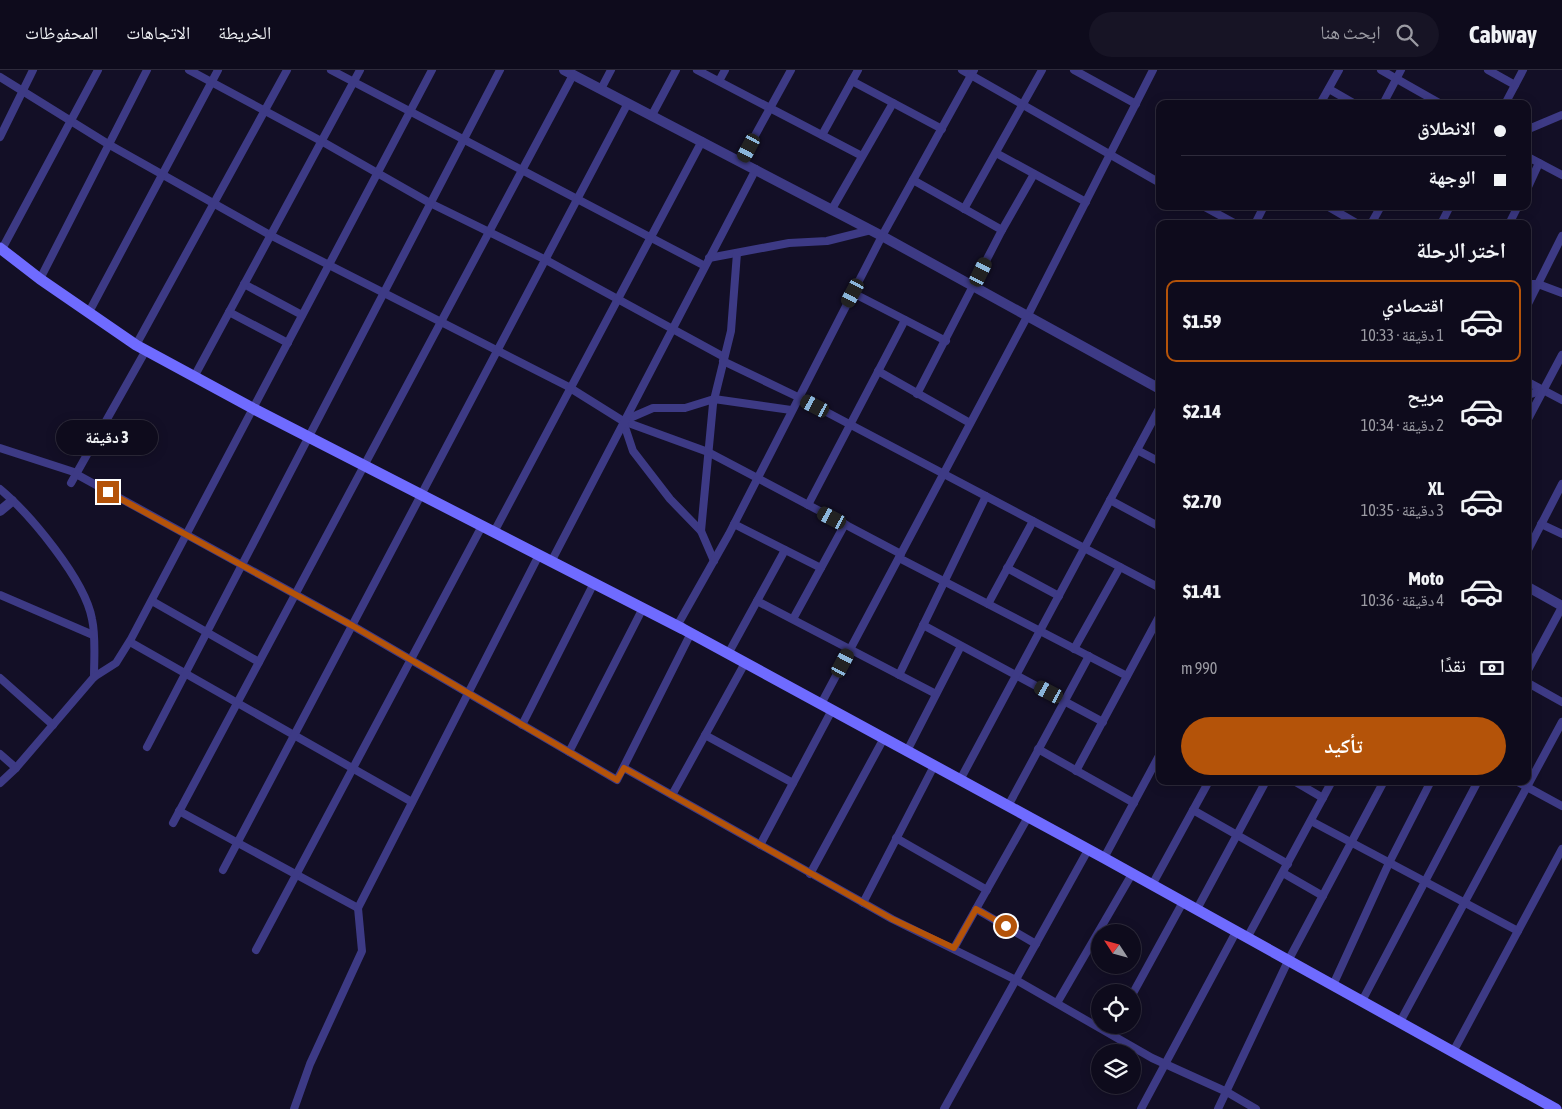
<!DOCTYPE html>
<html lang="ar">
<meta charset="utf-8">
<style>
:root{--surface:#0e0b1c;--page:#171425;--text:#f1f3f6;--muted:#9b9ba3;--line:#2e2b3b;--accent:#b45309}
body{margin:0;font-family:"Asap Condensed","Noto Naskh Arabic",sans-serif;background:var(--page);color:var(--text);direction:rtl;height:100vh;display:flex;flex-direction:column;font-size:19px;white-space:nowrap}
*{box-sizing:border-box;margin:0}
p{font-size:16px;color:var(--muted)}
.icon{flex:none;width:28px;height:28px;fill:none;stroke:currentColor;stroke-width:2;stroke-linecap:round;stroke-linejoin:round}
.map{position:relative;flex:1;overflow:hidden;direction:ltr}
.side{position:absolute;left:1156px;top:150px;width:375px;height:565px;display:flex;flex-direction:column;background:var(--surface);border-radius:10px;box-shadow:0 2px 12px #0003,0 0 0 1px var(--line);direction:rtl}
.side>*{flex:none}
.hud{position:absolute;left:1156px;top:30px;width:375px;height:110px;border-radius:10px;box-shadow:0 2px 12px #0003,0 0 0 1px var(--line);direction:rtl;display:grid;align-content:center;height:110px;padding:0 25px;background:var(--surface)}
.needle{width:32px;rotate:306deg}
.controls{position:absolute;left:1091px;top:854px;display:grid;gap:10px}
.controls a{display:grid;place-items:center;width:50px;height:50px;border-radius:50%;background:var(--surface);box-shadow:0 2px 12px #0003,0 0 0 1px var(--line);font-size:25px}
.end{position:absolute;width:22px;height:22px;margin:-11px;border:6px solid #b45309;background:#fff;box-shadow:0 0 0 2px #fff}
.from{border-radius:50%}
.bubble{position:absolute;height:35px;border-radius:18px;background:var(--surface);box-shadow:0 2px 12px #0003,0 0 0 1px var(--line);font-size:16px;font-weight:800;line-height:35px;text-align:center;direction:rtl}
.car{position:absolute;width:15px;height:30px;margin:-15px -8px;border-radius:6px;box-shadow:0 0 4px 1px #0007;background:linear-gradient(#222 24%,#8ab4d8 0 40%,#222 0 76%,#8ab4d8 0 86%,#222 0)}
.hud b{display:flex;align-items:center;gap:18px;height:48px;font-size:19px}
.hud b+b{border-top:1px solid var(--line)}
.hud i{width:12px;height:12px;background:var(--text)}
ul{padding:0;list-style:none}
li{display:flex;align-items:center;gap:15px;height:82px;margin:0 10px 8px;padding:0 15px;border:2px solid transparent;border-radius:10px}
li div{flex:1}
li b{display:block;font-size:19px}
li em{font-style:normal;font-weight:800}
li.on{border-color:var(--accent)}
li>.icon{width:45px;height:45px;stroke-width:1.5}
h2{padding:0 25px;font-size:22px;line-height:60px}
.pay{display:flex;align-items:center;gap:12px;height:55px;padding:0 25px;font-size:19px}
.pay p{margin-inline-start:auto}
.button{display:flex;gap:10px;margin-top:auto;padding:10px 25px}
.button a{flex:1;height:58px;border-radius:30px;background:var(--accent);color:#fff;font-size:20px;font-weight:800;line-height:58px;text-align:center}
header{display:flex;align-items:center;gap:30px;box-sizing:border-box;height:70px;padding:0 25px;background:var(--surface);border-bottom:1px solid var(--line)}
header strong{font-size:24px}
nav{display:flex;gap:28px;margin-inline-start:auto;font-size:18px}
.search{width:350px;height:45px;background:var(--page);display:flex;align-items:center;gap:12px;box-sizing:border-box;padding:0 18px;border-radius:28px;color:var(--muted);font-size:19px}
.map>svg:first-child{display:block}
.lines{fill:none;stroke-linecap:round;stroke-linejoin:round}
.minor{stroke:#3d3a85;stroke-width:8}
.tertiary{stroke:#3d3a85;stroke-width:10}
.secondary{stroke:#6f6bff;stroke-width:11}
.route{stroke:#b45309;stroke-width:6}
</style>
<header>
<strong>Cabway</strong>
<div class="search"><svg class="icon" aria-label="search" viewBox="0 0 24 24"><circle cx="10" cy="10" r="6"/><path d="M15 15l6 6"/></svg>ابحث هنا</div>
<nav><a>الخريطة</a><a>الاتجاهات</a><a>المحفوظات</a></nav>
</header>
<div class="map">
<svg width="1562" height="1039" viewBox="0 0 1562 1039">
<rect width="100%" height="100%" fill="#130f26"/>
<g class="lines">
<g class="minor">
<path d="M 189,0 L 323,72 L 430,133 L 546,190 L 724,287"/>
<path d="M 331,0 L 705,196"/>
<path d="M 697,0 L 862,86"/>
<path d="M 962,0 L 1160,113"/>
<path d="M 1074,0 L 1136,34"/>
<path d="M 1381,0 L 1441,34"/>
<path d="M 1488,0 L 1515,15"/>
<path d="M 0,7 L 108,74 L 270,165 L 567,316 L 623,351 L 708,382 L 901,484"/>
<path d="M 719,11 L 725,0"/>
<path d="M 852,11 L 942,59"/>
<path d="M 601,19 L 611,0"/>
<path d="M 1329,19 L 1355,34"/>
<path d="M 1320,34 L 1339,0"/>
<path d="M 1383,34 L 1401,0"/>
<path d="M 1505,34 L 1523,0"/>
<path d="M 652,45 L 676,0"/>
<path d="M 1528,56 L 1531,58 L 1562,45"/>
<path d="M 822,65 L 858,0"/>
<path d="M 0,67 L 33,0"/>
<path d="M 996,83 L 1086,132"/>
<path d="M 1528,87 L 1562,105"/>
<path d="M 741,91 L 791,0"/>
<path d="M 913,110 L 1002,160"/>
<path d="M 1528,117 L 1539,93"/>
<path d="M 1203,136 L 1236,154"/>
<path d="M 1327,136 L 1358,154"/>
<path d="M 832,139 L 893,33"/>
<path d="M 964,139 L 1042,0"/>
<path d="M 1255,154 L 1264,136"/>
<path d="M 1371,154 L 1381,136"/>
<path d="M 1441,154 L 1450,136"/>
<path d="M 1509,154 L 1518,136"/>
<path d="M 2,179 L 98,0"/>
<path d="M 709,188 L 789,173 L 827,171 L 871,160"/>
<path d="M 40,209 L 147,0"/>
<path d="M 244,214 L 302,245"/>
<path d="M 1528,214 L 1538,214 L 1562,223"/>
<path d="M 853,223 L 946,271"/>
<path d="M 1528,234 L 1562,166"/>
<path d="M 89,242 L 218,0"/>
<path d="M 229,242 L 288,273"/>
<path d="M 136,275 L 287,0"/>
<path d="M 723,291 L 798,327 L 1160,518"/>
<path d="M 878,301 L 970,353"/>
<path d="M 194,307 L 360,0"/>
<path d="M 1528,312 L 1562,330"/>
<path d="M 917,324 L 1002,160 L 1034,104"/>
<path d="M 1528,325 L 1543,320"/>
<path d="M 1528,349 L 1562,285"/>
<path d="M 0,378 L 77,403"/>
<path d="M 1137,380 L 1160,392"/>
<path d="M 76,404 L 353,556 L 617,710 L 691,563"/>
<path d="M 71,413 L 146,280"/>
<path d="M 0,419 C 30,444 85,510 92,549 C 96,567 94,588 94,607"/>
<path d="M 1110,430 L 1160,457"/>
<path d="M 808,435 L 905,250"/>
<path d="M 734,454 L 821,498"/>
<path d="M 1541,454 L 1562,464"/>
<path d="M 701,461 L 670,429 L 633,381 L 623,351 L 653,338 L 685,338 L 714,329 L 791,340"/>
<path d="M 494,462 L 702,71"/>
<path d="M 1528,480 L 1562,414"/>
<path d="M 899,488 L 1127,606"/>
<path d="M 714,491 L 701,461 L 713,334 L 731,261 L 737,183"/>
<path d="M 551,492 L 756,99"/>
<path d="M 1007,498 L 1059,526"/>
<path d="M 0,525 L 93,565"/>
<path d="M 152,531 L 259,592"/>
<path d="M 757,531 L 936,624"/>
<path d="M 988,534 L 1033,451"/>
<path d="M 793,549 L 845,454"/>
<path d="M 923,555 L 1103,652"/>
<path d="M 677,556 L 729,464 L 882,166 L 974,0"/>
<path d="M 130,572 L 412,732"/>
<path d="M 1074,579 L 1120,497"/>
<path d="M 728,584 L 785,480"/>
<path d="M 1528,600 L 1562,537"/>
<path d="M 899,605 L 986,426"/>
<path d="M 0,608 L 53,655"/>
<path d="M 1528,613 L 1562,632"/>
<path d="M 821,634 L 1028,245 L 1153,0"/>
<path d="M 522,655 L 594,513"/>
<path d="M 705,665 L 793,713"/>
<path d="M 147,677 L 500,0"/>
<path d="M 1038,679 L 1134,733"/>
<path d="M 907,681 L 961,576"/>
<path d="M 569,682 L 643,538"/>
<path d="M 0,684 L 16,698"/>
<path d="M 624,698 L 892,849 L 1016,910 L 1152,988 L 1227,1022 L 1256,1039"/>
<path d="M 1076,701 L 1160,545"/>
<path d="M 960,710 L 1160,337"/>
<path d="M 1294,711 L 1323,728"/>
<path d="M 1516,711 L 1562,736"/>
<path d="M 0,713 L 16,698 L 94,607 L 116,593 L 131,569 L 432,0"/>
<path d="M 672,725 L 745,593"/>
<path d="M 1008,736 L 1089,586"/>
<path d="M 1193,740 L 1288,794"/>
<path d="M 179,741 L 358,838"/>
<path d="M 1311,751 L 1518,861"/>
<path d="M 173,753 L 573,5"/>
<path d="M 896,768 L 987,820"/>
<path d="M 760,775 L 832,640"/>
<path d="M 1104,788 L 1160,684"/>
<path d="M 223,800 L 628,33"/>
<path d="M 1283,803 L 1323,826"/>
<path d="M 810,804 L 884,668"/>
<path d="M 1152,815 L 1209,711"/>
<path d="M 863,833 L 934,696"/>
<path d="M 976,839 L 1036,874"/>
<path d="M 1197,839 L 1266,711"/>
<path d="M 1247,868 L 1332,711"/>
<path d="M 954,878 L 1028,747"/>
<path d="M 256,880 L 482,456"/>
<path d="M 1333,915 L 1389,793 L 1431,711"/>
<path d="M 1132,925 L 1183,832"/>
<path d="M 1362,931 L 1478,711"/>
<path d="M 1057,933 L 1132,804"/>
<path d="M 1400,952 L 1562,652"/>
<path d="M 1111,964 L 1116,955"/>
<path d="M 1453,982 L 1562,779"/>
<path d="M 294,1039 L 310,994 L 362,881 L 358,838 L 539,485"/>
<path d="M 944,1039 L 1088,780"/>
<path d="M 1141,1039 L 1236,862"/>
<path d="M 1218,1039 L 1288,891 L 1384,711"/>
</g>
<g class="tertiary">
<path d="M 564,0 L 882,166 L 1160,319"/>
<path d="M 0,441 L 12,431"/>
<path d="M 1528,517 L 1562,536"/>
</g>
<path class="secondary" d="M 0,178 L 40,209 L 136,275 L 254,339 L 683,559 L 1104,788 L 1556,1039"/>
</g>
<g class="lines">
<path class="route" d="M 108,422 L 353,556 L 617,710 L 624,698 L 892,849 L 954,878 L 976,839 L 1006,856"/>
</g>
</svg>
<div class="controls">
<a><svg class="needle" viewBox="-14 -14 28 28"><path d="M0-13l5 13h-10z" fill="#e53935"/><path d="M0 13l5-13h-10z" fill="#9b9ba3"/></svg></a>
<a><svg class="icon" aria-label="locate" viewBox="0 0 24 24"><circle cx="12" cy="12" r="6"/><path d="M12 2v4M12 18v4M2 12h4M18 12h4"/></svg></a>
<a><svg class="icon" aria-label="layers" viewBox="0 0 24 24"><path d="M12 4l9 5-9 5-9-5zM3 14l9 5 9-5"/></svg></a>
</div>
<i class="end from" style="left:1006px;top:856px"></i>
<i class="end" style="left:108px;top:422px"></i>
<div class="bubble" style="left:56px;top:350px;width:102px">3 دقيقة</div>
<i class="car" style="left:749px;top:78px;rotate:208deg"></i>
<i class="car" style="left:981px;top:202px;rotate:26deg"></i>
<i class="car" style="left:853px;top:223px;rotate:208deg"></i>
<i class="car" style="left:815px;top:336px;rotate:298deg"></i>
<i class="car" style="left:832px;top:448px;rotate:298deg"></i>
<i class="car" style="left:843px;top:593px;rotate:28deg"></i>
<i class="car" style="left:1049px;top:622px;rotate:298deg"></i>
<div class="hud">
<b><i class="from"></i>الانطلاق</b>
<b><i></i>الوجهة</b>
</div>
<section class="side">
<h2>اختر الرحلة</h2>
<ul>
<li class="on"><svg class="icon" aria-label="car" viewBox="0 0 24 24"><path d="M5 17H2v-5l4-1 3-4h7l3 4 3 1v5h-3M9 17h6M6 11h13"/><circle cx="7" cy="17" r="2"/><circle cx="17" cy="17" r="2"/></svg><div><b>اقتصادي</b><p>1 دقيقة · 10:33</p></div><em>$1.59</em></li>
<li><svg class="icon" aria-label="car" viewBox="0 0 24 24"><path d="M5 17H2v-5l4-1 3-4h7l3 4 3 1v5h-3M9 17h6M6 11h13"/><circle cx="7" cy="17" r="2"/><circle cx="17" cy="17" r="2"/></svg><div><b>مريح</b><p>2 دقيقة · 10:34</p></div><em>$2.14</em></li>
<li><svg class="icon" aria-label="car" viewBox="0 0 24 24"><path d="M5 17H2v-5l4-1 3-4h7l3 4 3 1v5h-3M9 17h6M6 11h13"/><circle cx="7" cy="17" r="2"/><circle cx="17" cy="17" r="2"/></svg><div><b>XL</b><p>3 دقيقة · 10:35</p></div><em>$2.70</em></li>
<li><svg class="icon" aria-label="car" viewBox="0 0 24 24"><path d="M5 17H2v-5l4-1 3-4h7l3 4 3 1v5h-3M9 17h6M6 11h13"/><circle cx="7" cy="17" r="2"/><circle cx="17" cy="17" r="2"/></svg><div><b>Moto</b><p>4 دقيقة · 10:36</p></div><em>$1.41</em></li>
</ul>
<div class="pay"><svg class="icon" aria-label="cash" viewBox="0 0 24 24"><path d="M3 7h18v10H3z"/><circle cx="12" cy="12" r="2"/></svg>نقدًا<p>990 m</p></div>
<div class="button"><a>تأكيد</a></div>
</section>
</div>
